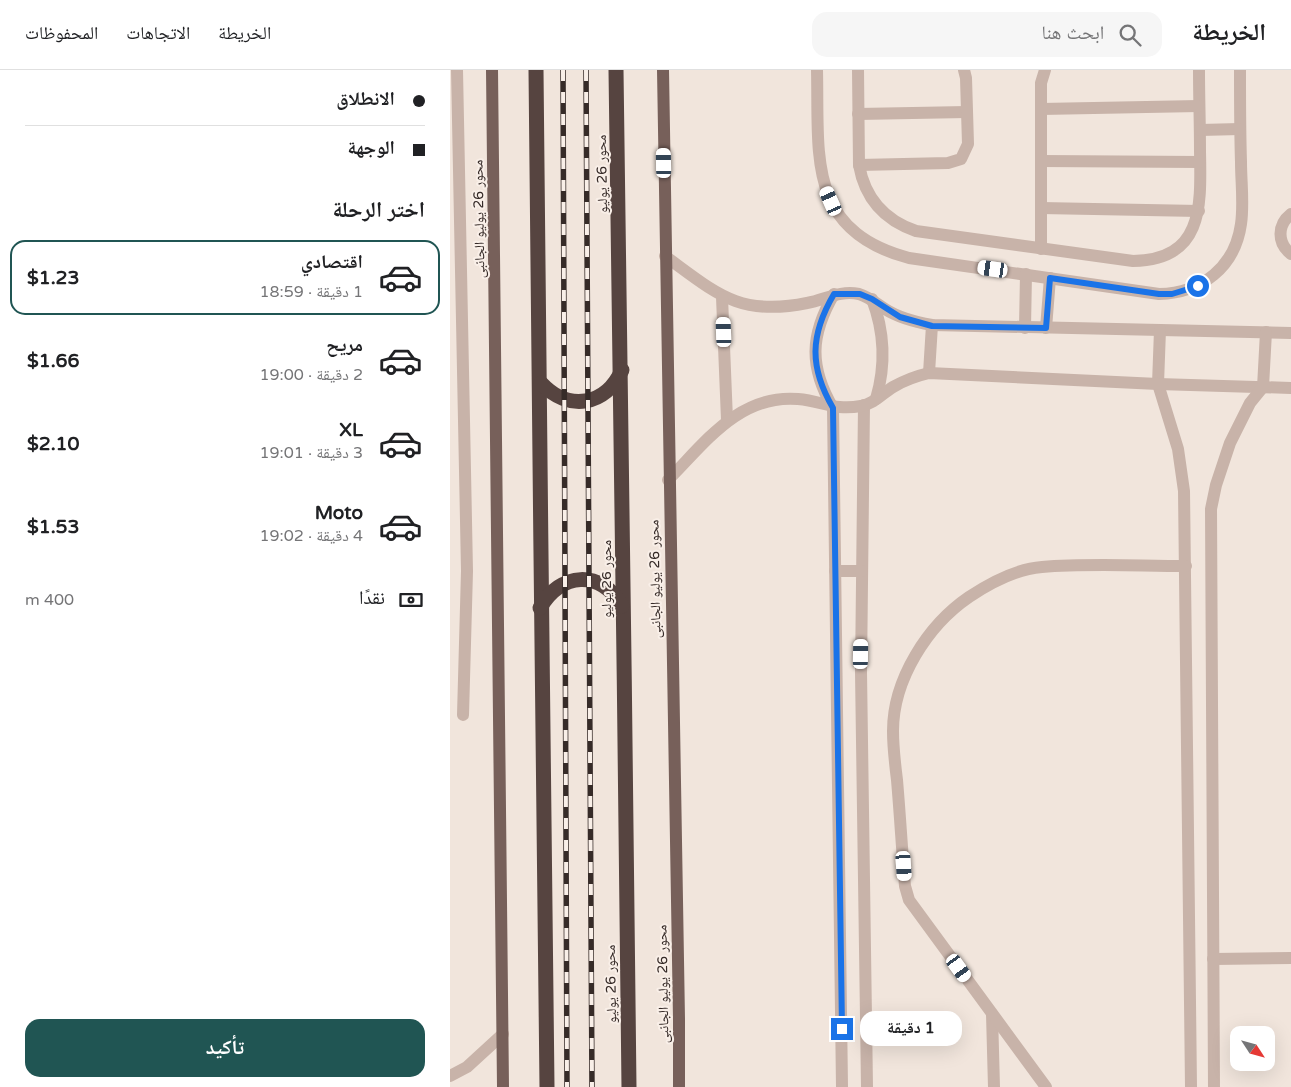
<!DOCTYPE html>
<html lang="ar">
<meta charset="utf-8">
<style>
:root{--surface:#fff;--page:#f6f6f6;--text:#202124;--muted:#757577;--line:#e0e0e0;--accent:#205553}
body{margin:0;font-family:"Varela Round","Noto Naskh Arabic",sans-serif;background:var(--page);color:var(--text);direction:rtl;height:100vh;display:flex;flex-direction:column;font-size:19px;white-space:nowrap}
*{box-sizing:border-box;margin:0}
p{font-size:16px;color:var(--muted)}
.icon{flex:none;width:28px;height:28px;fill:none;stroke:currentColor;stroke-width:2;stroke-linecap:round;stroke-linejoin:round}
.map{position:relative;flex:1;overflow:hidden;direction:ltr}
.drawer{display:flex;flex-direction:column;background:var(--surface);width:450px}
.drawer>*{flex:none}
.hud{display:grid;align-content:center;height:110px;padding:0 25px;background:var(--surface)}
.needle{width:32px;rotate:126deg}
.buttons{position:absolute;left:780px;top:956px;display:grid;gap:10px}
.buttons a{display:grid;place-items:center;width:45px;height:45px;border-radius:10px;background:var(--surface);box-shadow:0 5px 20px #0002;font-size:25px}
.end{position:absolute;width:22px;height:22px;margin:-11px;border:6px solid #1a73e8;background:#fff;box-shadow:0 0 0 2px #fff}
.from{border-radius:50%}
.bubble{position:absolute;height:35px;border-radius:15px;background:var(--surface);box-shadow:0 5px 20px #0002;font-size:16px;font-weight:700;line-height:35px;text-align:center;direction:rtl}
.car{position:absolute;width:15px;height:30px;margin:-15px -8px;border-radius:6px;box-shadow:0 0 4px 1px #0007;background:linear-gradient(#fff 24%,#345 0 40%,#fff 0 76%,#345 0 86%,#fff 0)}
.hud b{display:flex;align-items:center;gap:18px;height:48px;font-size:19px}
.hud b+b{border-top:1px solid var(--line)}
.hud i{width:12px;height:12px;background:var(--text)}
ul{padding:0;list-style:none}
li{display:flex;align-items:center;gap:15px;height:75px;margin:0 10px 8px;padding:0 15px;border:2px solid transparent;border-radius:15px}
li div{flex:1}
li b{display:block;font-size:19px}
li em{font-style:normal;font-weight:700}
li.on{border-color:var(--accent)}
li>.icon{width:45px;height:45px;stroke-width:1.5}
h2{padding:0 25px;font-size:22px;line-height:60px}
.pay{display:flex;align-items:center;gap:12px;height:55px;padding:0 25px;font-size:19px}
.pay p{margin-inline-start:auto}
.cta{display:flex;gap:10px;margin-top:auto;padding:10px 25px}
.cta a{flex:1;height:58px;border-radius:15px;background:var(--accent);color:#fff;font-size:20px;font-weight:700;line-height:58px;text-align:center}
header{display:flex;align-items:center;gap:30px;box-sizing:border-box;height:70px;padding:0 25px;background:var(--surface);border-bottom:1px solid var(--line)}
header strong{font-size:24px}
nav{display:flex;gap:28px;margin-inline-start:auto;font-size:18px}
.search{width:350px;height:45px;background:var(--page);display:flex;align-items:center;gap:12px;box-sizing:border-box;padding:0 18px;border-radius:15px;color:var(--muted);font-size:19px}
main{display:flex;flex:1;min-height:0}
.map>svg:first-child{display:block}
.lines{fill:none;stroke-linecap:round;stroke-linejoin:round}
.minor{stroke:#c8b3a9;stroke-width:12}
.major{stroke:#77605a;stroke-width:12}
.highway{stroke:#564440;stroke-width:15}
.rail-casing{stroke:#362b28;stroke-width:5.5}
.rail{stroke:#f9efe8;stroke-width:4;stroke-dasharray:11;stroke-linecap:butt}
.route{stroke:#1a73e8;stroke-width:6}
.labels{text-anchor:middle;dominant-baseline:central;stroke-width:4;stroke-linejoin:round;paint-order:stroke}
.street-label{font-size:14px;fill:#362b28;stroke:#f9efe8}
</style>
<header>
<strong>الخريطة</strong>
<div class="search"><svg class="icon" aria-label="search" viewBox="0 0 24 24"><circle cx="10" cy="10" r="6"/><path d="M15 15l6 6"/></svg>ابحث هنا</div>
<nav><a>الخريطة</a><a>الاتجاهات</a><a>المحفوظات</a></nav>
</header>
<main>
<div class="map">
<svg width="841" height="1017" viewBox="0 0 841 1017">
<rect width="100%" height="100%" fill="#f1e5dc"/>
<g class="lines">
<g class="minor">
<path d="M 7,0 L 17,501 L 13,645"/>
<path d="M 367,0 C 369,85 356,161 459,188 L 709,224 C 752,223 785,197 791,154 C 794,134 791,112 791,92 C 790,62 790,31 790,0"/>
<path d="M 408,0 L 409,95 C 415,129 434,150 466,161 L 683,191 C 754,190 751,135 750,81 C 750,54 749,27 749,0"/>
<path d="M 591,39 L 749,36"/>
<path d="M 408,44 L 517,42"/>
<path d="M 750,60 L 790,59"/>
<path d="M 591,91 L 750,92"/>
<path d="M 409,95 L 498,93 L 511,89 L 518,74 L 516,8 L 514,0"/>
<path d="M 591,138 L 749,141"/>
<path d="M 841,144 C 827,155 827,173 841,184"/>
<path d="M 591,179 L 591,13 L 595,0"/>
<path d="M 215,186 C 266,223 289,247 357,233 C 375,230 389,220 409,224 C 419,227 426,233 435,239 C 449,248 465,252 482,255 L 841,263"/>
<path d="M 384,224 C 360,265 359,297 383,338 L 392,1017"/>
<path d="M 272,227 L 277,350"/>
<path d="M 422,229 C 435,263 436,295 426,329"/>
<path d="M 575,258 L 576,204"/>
<path d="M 596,258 L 600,208"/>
<path d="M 710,260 L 708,314 L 728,379 L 734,421 L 741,1017"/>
<path d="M 479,303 L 482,255"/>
<path d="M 414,335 L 411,602 L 417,1017"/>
<path d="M 218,410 C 255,373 289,324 348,329 C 373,331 384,341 411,336 C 424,334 433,323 443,317 C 455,310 466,306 479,303 L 708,314 L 841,318"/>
<path d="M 385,501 L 412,501"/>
<path d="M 763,889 L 841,888"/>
<path d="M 542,944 L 544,1017"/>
<path d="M 0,1006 L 17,997 L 53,964"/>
<path d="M 596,1017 L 459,830 L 455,816 C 452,780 450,745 447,710 C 445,694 443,677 443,661 C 443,609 478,555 519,527 C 540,513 566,499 592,497 C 639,493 688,496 736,496"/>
<path d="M 764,1017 L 761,439 L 766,415 L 780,373 L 800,333 L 813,317 L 816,262"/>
</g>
<g class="major">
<path d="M 42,0 L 53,1017"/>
<path d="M 213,0 L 229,949 L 229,1017"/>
</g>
<g class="highway">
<path d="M 86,0 C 91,339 91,678 97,1017"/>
<path d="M 166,0 C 173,339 174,678 179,1017"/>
<path d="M 91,313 C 118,342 156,336 172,300"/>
<path d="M 90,538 C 110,502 151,499 172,536"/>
</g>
<defs>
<g id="rail">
<path d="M 113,0 L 117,1017"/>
<path d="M 136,0 L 142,1017"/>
</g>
</defs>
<use href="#rail" class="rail-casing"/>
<use href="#rail" class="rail"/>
</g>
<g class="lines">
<path class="route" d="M 392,959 L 383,338 C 359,297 360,265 384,224 L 410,224 L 422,229 L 450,247 L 482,256 L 596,258 L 600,208 L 709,224 L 722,224 L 748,216"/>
</g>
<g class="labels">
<g class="street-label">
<text transform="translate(152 104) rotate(-91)">محور 26 يوليو</text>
<text transform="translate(29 149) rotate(-91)">محور 26 يوليو الجانبى</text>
<text transform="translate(156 509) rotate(-90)">محور 26 يوليو</text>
<text transform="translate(205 509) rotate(-91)">محور 26 يوليو الجانبى</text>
<text transform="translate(161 914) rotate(-91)">محور 26 يوليو</text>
<text transform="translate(213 914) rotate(-91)">محور 26 يوليو الجانبى</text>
</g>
</g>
</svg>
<div class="buttons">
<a><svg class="needle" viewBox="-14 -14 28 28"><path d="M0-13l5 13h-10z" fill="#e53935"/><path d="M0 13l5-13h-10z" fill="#757577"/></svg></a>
</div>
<i class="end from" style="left:748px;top:216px"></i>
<i class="end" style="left:392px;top:959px"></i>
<div class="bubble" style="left:410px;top:941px;width:102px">1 دقيقة</div>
<i class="car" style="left:214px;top:93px;rotate:359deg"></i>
<i class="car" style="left:381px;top:131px;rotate:336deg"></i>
<i class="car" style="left:543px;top:199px;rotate:278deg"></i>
<i class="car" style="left:274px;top:262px;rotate:358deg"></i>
<i class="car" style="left:411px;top:584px;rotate:1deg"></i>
<i class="car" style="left:454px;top:796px;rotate:176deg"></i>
<i class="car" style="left:509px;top:898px;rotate:144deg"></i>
</div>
<section class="drawer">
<div class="hud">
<b><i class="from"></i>الانطلاق</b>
<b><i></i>الوجهة</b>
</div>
<h2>اختر الرحلة</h2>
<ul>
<li class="on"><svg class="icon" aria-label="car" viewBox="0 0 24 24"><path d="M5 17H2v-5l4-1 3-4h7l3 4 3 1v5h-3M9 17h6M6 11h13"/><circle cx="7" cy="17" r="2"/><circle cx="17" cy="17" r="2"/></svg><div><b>اقتصادي</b><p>1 دقيقة · 18:59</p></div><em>$1.23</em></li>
<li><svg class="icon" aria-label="car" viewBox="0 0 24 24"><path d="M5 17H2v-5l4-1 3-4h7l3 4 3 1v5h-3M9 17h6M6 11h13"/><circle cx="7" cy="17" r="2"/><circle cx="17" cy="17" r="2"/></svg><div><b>مريح</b><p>2 دقيقة · 19:00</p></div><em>$1.66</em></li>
<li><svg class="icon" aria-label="car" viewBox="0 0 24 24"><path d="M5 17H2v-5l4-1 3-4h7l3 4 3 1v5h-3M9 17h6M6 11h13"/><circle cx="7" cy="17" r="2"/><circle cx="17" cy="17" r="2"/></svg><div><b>XL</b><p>3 دقيقة · 19:01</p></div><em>$2.10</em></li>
<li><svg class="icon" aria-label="car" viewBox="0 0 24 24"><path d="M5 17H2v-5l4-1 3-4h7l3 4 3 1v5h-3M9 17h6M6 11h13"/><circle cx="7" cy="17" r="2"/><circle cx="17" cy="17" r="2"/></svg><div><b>Moto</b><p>4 دقيقة · 19:02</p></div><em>$1.53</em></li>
</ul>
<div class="pay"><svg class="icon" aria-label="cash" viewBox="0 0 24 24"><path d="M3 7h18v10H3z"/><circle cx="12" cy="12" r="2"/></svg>نقدًا<p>400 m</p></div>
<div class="cta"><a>تأكيد</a></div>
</section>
</main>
